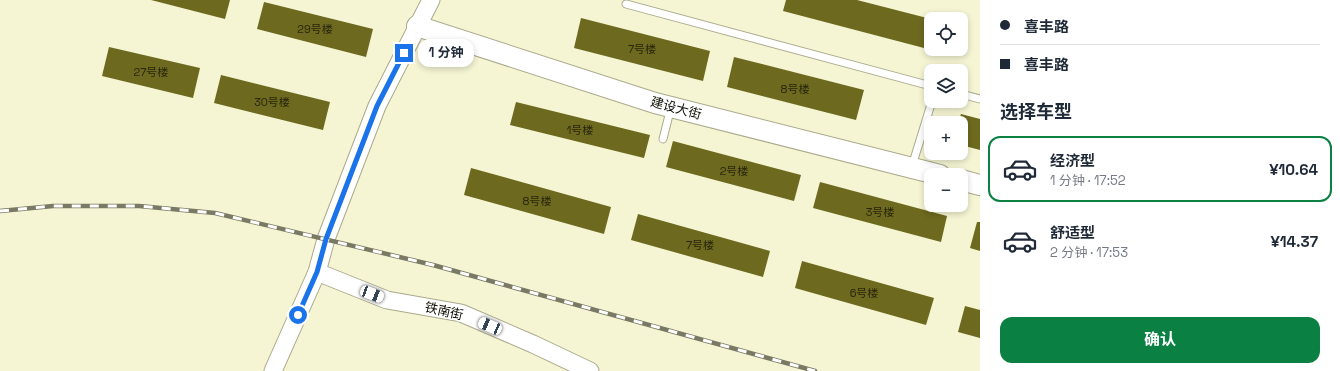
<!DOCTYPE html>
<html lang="zh">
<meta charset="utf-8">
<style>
:root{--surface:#fff;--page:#f6f6f7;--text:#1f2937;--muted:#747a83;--line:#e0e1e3;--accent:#0b8043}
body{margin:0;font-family:"Space Grotesk","Noto Sans SC",sans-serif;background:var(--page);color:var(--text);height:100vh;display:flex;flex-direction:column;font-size:15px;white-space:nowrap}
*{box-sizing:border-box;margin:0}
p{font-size:13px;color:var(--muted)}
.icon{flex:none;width:22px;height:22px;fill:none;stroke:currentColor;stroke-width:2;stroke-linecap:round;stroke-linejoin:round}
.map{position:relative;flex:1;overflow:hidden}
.sheet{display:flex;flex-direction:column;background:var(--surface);width:360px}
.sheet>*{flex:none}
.hud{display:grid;align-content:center;height:88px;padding:0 20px;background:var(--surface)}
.controls{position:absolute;left:924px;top:12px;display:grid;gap:8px}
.controls a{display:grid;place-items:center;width:44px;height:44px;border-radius:8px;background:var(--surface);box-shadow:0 2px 6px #0003;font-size:20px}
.end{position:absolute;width:18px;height:18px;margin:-9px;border:5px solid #1a73e8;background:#fff;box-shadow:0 0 0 2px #fff}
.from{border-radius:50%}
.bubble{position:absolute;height:28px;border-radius:12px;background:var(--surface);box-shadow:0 2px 6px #0003;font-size:13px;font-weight:700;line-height:28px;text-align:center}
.car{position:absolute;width:12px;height:24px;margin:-12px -6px;border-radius:5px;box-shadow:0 0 3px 1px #0007;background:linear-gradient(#fff 24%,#345 0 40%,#fff 0 76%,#345 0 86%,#fff 0)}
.hud b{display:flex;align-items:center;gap:14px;height:38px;font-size:15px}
.hud b+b{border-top:1px solid var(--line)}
.hud i{width:10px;height:10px;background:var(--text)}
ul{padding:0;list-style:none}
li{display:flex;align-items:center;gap:12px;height:66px;margin:0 8px 6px;padding:0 12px;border:2px solid transparent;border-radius:12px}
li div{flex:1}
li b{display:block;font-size:15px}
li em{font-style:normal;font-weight:700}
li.selected{border-color:var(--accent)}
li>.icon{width:36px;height:36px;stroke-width:1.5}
h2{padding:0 20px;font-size:18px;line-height:48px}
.button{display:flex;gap:8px;margin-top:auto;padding:8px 20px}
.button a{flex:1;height:46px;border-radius:12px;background:var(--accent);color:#fff;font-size:16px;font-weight:700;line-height:46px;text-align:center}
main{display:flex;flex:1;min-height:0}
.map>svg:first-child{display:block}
.building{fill:#6d691f}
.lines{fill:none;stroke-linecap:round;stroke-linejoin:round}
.service-casing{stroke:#abaa8c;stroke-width:9}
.tertiary-casing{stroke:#abaa8c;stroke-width:19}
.secondary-casing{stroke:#abaa8c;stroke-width:22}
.service{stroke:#fff;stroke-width:7}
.tertiary{stroke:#fff;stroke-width:17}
.secondary{stroke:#fff;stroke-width:20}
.rail-casing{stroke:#797964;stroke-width:4.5}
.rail{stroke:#fff;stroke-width:3;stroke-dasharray:9;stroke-linecap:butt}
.route{stroke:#1a73e8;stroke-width:5}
.labels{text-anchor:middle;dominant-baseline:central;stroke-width:3;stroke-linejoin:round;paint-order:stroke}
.number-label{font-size:11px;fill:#28260c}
.street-label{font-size:13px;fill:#111006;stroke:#fff}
</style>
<main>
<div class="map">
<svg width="980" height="371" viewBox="0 0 980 371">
<rect width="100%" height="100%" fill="#f5f5d4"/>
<g class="building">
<path d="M 151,0 L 230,0 L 225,19 Z"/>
<path d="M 786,0 L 857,0 L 931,19 L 931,49 L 944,49 L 943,53 L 783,11 Z"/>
<path d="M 264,2 L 373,29 L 366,57 L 257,29 Z"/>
<path d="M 581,18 L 710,51 L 703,81 L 574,48 Z"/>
<path d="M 109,47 L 200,68 L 193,98 L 102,76 Z"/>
<path d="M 734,57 L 864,90 L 856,120 L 727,87 Z"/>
<path d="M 221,75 L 330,102 L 323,130 L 214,103 Z"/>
<path d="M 516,102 L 650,135 L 644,158 L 510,125 Z"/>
<path d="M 961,114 L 980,119 L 980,150 L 961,145 L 961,123 L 958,123 Z"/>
<path d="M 673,141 L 801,175 L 794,201 L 666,167 Z"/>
<path d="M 471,168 L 611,207 L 604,234 L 464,195 Z"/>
<path d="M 820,182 L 947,216 L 941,242 L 813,208 Z"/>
<path d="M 638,214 L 770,251 L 763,277 L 631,240 Z"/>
<path d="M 977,222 L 980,222 L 980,251 L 970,248 Z"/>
<path d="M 802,261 L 934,298 L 926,325 L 795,288 Z"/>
<path d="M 965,306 L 980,310 L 980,338 L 958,332 Z"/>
</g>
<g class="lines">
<defs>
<g id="service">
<path d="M 626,4 L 931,86"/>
<path d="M 961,94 L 980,99"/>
<path d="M 663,139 L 671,107"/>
<path d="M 912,166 L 932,101"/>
</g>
<g id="tertiary">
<path d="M 317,272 L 387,300 L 461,313 L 533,344 L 590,371"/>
<path d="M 273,371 L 317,272 L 326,239 L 377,106 L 431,0"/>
</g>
<g id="secondary">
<path d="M 417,26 L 655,103 L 940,175"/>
<path d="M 961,180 L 980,185"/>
</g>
</defs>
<use href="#service" class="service-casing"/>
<use href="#tertiary" class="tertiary-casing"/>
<use href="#secondary" class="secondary-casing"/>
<use href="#service" class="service"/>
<use href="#tertiary" class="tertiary"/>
<use href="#secondary" class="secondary"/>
<defs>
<path id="rail" d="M 0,211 L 53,206 L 139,206 L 215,213 L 433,265 L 815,371"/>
</defs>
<use href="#rail" class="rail-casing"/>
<use href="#rail" class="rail"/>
</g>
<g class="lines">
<path class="route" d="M 298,315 L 317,272 L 326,239 L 377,106 L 404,53"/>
</g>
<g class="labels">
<g class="number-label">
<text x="315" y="29">29号楼</text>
<text x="642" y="49">7号楼</text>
<text x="151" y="72">27号楼</text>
<text x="795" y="89">8号楼</text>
<text x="272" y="102">30号楼</text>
<text x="580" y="130">1号楼</text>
<text x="734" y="171">2号楼</text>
<text x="537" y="201">8号楼</text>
<text x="880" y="212">3号楼</text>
<text x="700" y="245">7号楼</text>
<text x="864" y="293">6号楼</text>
</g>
<g class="street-label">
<text transform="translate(676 108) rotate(15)">建设大街</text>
<text transform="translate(444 311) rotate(13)">铁南街</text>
</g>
</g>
</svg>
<div class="controls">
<a><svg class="icon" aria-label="locate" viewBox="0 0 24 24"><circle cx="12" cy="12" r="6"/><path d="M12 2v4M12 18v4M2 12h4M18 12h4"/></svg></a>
<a><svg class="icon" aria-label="layers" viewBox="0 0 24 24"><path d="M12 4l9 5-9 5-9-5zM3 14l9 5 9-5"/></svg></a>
<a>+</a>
<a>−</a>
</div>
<i class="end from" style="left:298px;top:315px"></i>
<i class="end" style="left:404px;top:53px"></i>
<div class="bubble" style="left:418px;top:39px;width:56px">1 分钟</div>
<i class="car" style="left:372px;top:294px;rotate:111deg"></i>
<i class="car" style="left:490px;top:326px;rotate:293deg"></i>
</div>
<section class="sheet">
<div class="hud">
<b><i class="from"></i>喜丰路</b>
<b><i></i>喜丰路</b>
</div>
<h2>选择车型</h2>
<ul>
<li class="selected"><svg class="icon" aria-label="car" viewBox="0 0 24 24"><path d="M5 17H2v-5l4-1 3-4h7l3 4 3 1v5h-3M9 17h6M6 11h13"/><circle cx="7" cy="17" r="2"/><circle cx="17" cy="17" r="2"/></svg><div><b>经济型</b><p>1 分钟 · 17:52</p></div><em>¥10.64</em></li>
<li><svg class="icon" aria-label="car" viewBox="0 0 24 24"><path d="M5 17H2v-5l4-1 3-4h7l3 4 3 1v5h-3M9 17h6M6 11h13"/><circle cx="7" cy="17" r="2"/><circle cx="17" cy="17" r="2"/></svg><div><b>舒适型</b><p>2 分钟 · 17:53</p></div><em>¥14.37</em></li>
</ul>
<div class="button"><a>确认</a></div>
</section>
</main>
